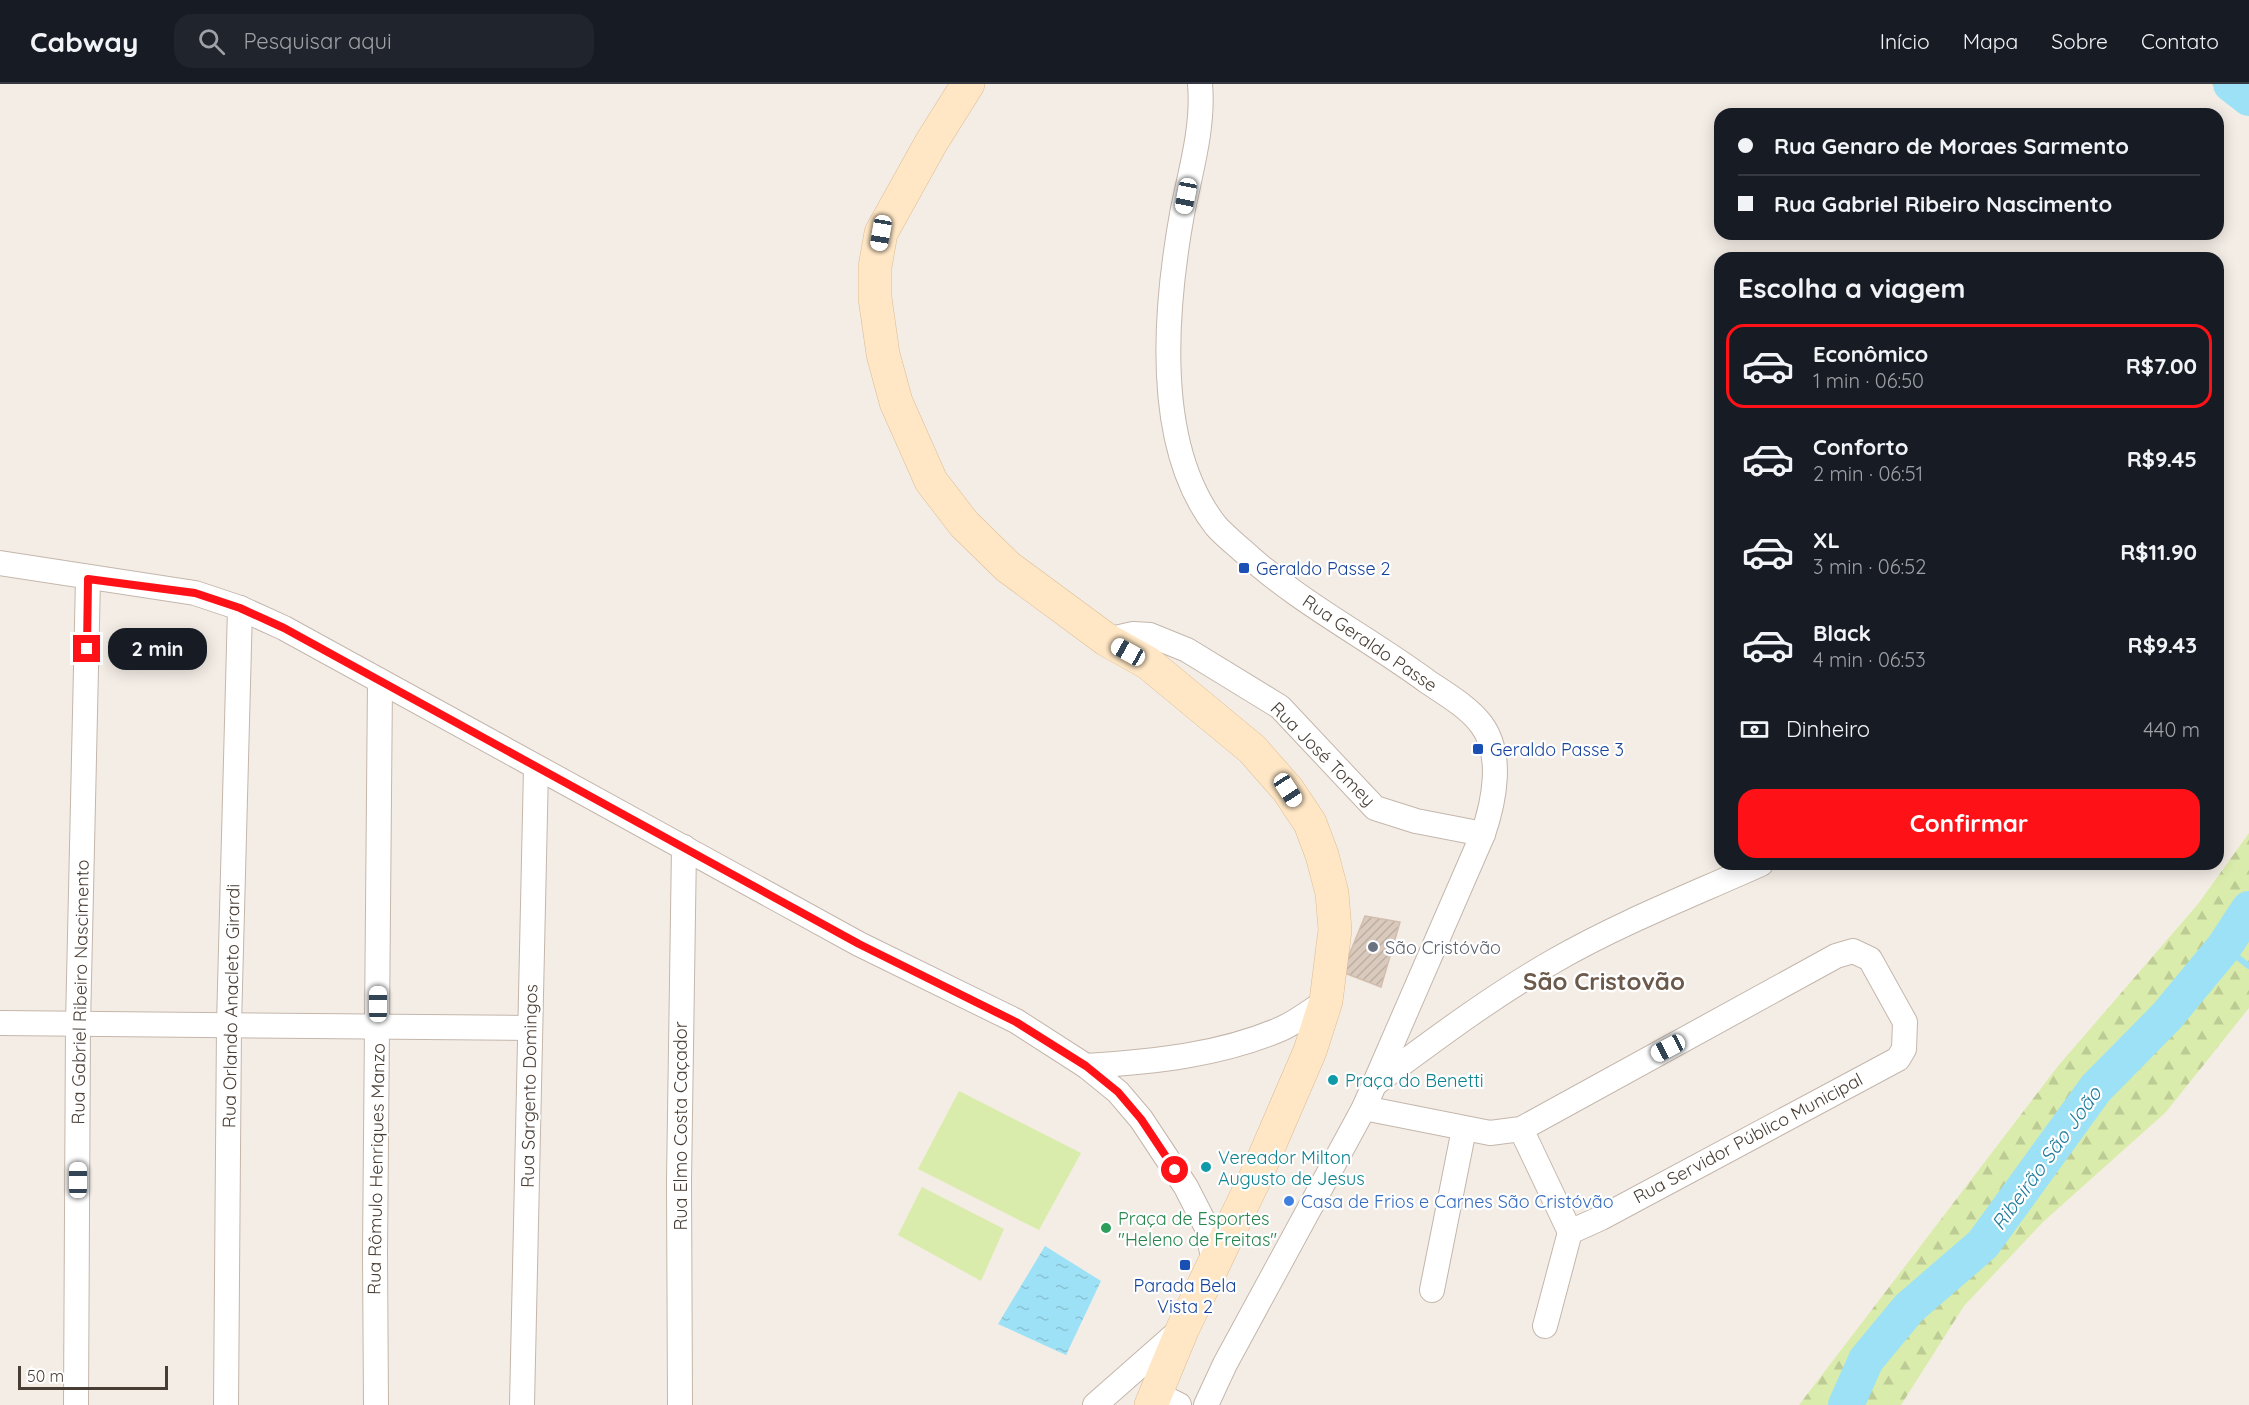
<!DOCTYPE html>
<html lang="pt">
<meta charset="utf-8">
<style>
:root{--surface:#171b24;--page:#20242c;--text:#f1f3f6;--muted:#9ea1a6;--line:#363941;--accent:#ff1217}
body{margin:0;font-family:Quicksand,sans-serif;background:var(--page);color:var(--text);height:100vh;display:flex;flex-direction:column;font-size:22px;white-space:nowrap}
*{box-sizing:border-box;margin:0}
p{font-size:20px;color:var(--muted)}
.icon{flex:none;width:33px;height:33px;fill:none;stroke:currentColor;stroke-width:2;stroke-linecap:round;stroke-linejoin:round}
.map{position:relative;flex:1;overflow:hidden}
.details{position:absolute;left:1714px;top:168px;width:510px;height:618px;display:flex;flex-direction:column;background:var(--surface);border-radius:18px;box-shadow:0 3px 15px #0003}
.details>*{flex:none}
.hud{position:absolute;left:1714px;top:24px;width:510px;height:132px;border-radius:18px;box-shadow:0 3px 15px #0003;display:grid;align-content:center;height:132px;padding:0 24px;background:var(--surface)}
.scale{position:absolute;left:18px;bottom:15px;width:150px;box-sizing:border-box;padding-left:6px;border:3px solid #483d34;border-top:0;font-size:16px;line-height:21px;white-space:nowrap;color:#483d34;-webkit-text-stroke:4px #fff;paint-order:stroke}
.end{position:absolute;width:27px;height:27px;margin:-14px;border:8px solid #ff1217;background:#fff;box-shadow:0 0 0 3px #fff}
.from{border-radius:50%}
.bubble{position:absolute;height:42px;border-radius:18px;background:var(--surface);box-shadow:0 3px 15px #0003;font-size:20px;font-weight:700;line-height:42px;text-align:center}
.car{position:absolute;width:18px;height:36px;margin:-18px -9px;border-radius:8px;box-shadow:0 0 4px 2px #0007;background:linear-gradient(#fff 24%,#345 0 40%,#fff 0 76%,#345 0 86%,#fff 0)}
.hud b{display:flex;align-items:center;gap:21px;height:57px;font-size:22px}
.hud b+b{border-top:2px solid var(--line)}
.hud i{width:15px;height:15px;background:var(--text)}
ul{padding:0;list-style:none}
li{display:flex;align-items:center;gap:18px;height:84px;margin:0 12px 9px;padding:0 12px;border:3px solid transparent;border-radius:18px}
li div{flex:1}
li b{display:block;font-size:22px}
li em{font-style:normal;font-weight:700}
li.on{border-color:var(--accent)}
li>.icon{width:54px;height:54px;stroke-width:1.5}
h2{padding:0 24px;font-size:27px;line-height:72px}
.pay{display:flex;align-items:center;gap:15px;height:66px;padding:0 24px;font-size:22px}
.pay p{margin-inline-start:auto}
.cta{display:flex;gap:12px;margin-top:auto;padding:12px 24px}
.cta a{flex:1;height:69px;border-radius:18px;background:var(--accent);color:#fff;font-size:24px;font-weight:700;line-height:69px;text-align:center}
header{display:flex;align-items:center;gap:36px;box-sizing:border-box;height:84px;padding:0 30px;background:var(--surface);border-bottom:2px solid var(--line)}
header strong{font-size:28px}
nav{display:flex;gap:33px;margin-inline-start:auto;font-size:21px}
.search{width:420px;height:54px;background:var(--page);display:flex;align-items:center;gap:15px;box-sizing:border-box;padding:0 21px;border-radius:18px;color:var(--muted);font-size:22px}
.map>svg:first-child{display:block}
.green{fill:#daecab}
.forest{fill:url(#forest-firs)}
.water{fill:url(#water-ripples)}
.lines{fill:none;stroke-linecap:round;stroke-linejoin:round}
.stream{stroke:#9de1f6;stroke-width:6}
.river{stroke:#9de1f6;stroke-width:36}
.building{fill:url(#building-hatch);stroke:#d2bdad;stroke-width:1.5}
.street-casing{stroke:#c4b6ab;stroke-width:26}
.secondary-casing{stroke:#dcbc93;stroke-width:34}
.street{stroke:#fff;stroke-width:24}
.secondary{stroke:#ffe7c5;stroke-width:33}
.route{stroke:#ff1217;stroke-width:8}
.transit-dot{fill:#1a4fb4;stroke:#fff;stroke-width:2}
.worship-dot{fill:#6b7280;stroke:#fff;stroke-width:2}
.culture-dot{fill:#0f9aa8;stroke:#fff;stroke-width:2}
.shop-dot{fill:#3f7fe0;stroke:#fff;stroke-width:2}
.leisure-dot{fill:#2e9e5b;stroke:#fff;stroke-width:2}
.labels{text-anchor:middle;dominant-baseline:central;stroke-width:4.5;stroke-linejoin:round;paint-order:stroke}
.transit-label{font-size:18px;fill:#164399;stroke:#fff;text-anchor:start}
.street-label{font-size:18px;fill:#483d34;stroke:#fff}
.worship-label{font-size:18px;fill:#5b616d;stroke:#fff;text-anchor:start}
.culture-label{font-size:18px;fill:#0d838f;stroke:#fff;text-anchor:start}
.shop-label{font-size:18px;fill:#366cbe;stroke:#fff;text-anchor:start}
.leisure-label{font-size:18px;fill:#27864d;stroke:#fff;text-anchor:start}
.water-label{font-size:20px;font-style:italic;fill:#207c9b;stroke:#fff}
.district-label{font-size:24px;font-weight:bold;fill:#6b594b;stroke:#fff}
</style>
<header>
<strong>Cabway</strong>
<div class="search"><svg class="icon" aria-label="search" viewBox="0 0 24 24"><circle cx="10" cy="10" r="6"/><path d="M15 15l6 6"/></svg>Pesquisar aqui</div>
<nav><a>Início</a><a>Mapa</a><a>Sobre</a><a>Contato</a></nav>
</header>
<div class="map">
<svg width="2249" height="1321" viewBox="0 0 2249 1321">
<defs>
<pattern id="forest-firs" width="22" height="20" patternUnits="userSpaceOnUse" patternTransform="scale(1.5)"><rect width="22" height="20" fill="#daecab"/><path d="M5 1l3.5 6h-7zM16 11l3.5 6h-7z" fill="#bdcb94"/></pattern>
<pattern id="water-ripples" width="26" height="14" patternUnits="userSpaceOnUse" patternTransform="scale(1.5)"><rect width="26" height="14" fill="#9de1f6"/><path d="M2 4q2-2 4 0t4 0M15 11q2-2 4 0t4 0" fill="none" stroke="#89c2d4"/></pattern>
<pattern id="building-hatch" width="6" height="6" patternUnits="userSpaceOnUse" patternTransform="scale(1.5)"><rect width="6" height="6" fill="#dacabd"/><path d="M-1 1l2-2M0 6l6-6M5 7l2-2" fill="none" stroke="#bdaea3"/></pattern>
</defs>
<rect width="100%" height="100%" fill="#f4ede6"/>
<g class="green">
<path d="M 959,1007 L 1081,1069 L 1039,1146 L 918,1085 Z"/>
<path d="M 922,1103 L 1004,1145 L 981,1197 L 898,1151 Z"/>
</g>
<g class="forest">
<path d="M 2211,0 L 2249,0 L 2249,32 Z"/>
<path d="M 2249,749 L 2249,924 L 2166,1028 L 2043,1138 L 1964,1222 L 1901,1321 L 1799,1321 L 2058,982 L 2198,820 Z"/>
</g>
<path class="water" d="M 1045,1162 L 1101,1197 L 1066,1271 L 998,1240 Z"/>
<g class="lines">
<path class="stream" d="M 2224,863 L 2249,882"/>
<g class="river">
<path d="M 2231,0 L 2249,14"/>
<path d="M 1846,1321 L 1866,1276 L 1909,1224 L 1983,1160 L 2096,1004 L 2167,932 L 2224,863 L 2249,825"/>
</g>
</g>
<path class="building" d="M 1365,832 L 1400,838 L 1381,903 L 1342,888 Z"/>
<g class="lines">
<defs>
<g id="street">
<path d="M 1200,0 C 1204,43 1190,89 1182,130 C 1165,225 1153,362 1216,442 C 1224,451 1234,459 1243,467 C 1298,518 1367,553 1428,598 C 1446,610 1468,623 1481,640 C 1504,670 1494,718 1483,750 L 1364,1024 L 1225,1280 L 1206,1321"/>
<path d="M 0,479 L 195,509 L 240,524 L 284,544 L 859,860 L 1016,937 L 1086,982 L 1118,1008 L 1141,1035 L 1186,1103 L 1207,1144 L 1214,1178"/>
<path d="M 1107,556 L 1133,550 L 1150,551 L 1187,566 L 1280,623 L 1375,724 L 1416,737 L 1483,750"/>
<path d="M 0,939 L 529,944"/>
<path d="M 1086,982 C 1152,978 1222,971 1283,944 C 1298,937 1312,926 1326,917"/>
<path d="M 1376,999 C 1434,956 1491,913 1554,877 C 1620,839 1692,811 1761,780"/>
<path d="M 1364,1024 L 1490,1049 L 1521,1045 L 1836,872 L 1853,867 L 1870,875 L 1905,938 L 1904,965 L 1898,975 L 1601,1134 L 1570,1148 L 1521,1045"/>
<path d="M 1432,1206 L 1464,1045"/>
<path d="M 1545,1242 L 1570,1148"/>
<path d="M 1155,1309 L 1179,1321"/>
<path d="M 76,1321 L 78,941 L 88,495"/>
<path d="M 226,1321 L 229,941 L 240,524"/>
<path d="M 376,1321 L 375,1169 L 380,597"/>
<path d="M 522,1321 L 536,684"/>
<path d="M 680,1321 L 679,1097 L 684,763"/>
<path d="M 1095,1321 L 1179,1247"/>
</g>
<path id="secondary" d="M 968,0 L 931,59 L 881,149 L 875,183 L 875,214 L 883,270 L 896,318 L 931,397 L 964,440 L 1008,483 L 1107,556 L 1148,579 L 1252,665 L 1288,706 L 1310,739 L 1322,771 L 1332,809 L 1335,846 L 1326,917 L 1310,967 L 1257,1090 L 1183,1244 L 1151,1321"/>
</defs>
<use href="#street" class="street-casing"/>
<use href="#secondary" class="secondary-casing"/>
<use href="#street" class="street"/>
<use href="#secondary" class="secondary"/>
</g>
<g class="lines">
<path class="route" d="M 87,565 L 88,495 L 195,509 L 240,524 L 284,544 L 859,860 L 1016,938 L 1086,982 L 1118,1008 L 1141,1035 L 1175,1086"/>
</g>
<g class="transit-dot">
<rect x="1238" y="478" width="12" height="12" rx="3"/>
<rect x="1472" y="659" width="12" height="12" rx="3"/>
<rect x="1179" y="1175" width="12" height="12" rx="3"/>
</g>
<circle class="worship-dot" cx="1373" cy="863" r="6"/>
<g class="culture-dot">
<circle cx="1333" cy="996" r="6"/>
<circle cx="1206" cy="1083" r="6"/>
</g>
<circle class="shop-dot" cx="1289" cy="1117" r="6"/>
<circle class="leisure-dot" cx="1106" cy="1144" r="6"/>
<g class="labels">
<g class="transit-label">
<text x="1256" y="484">Geraldo Passe 2</text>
<text x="1490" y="665">Geraldo Passe 3</text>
<text x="1185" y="1201" text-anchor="middle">Parada Bela<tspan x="1185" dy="21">Vista 2</tspan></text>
</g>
<g class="street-label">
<text transform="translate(1370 559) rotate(34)">Rua Geraldo Passe</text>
<text transform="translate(1323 670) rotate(45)">Rua José Tomey</text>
<text transform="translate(80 908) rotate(-89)">Rua Gabriel Ribeiro Nascimento</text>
<text transform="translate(231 922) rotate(-89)">Rua Orlando Anacleto Girardi</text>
<text transform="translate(529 1002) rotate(-89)">Rua Sargento Domingos</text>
<text transform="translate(680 1042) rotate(-90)">Rua Elmo Costa Caçador</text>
<text transform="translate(1748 1054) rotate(-28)">Rua Servidor Público Municipal</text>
<text transform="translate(376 1085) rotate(-89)">Rua Rômulo Henriques Manzo</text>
</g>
<g class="worship-label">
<text x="1385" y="863">São Cristóvão</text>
</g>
<g class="culture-label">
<text x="1345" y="996">Praça do Benetti</text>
<text x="1218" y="1073">Vereador Milton<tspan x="1218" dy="21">Augusto de Jesus</tspan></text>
</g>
<g class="shop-label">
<text x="1301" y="1117">Casa de Frios e Carnes São Cristóvão</text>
</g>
<g class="leisure-label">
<text x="1118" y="1134">Praça de Esportes<tspan x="1118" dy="21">"Heleno de Freitas"</tspan></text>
</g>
<g class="water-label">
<text transform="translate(2046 1074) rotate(-54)">Ribeirão São João</text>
</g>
<g class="district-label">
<text x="1604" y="897">São Cristovão</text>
</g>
</g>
</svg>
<div class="scale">50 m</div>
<i class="end from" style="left:1175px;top:1086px"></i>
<i class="end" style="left:87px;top:565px"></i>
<div class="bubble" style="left:108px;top:544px;width:99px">2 min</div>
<i class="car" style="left:1186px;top:112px;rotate:191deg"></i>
<i class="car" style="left:881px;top:149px;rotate:190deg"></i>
<i class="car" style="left:1128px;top:568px;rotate:299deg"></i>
<i class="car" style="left:1288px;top:706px;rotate:147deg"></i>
<i class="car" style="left:378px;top:920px;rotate:0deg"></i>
<i class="car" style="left:1668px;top:964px;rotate:242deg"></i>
<i class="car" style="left:78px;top:1096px;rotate:0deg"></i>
<div class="hud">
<b><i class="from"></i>Rua Genaro de Moraes Sarmento</b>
<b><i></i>Rua Gabriel Ribeiro Nascimento</b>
</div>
<section class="details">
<h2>Escolha a viagem</h2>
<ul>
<li class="on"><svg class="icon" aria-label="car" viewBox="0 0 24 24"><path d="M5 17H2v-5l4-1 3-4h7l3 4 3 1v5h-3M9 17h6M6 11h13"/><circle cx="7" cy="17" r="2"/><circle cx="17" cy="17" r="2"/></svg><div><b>Econômico</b><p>1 min · 06:50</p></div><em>R$7.00</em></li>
<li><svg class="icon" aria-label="car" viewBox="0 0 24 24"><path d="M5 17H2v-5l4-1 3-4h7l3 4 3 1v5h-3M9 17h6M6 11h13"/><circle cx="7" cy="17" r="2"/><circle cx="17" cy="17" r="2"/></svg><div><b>Conforto</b><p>2 min · 06:51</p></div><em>R$9.45</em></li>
<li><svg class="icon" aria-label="car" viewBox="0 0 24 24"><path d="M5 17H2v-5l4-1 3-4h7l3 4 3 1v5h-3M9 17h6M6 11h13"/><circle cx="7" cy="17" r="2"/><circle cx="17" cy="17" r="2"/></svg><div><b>XL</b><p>3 min · 06:52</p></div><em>R$11.90</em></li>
<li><svg class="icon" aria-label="car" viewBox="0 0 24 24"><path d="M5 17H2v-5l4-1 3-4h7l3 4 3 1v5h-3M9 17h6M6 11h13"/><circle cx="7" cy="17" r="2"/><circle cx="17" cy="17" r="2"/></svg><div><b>Black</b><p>4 min · 06:53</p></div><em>R$9.43</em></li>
</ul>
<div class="pay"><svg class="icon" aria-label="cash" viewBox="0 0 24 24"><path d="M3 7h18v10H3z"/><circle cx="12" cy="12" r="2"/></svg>Dinheiro<p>440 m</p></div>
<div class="cta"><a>Confirmar</a></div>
</section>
</div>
